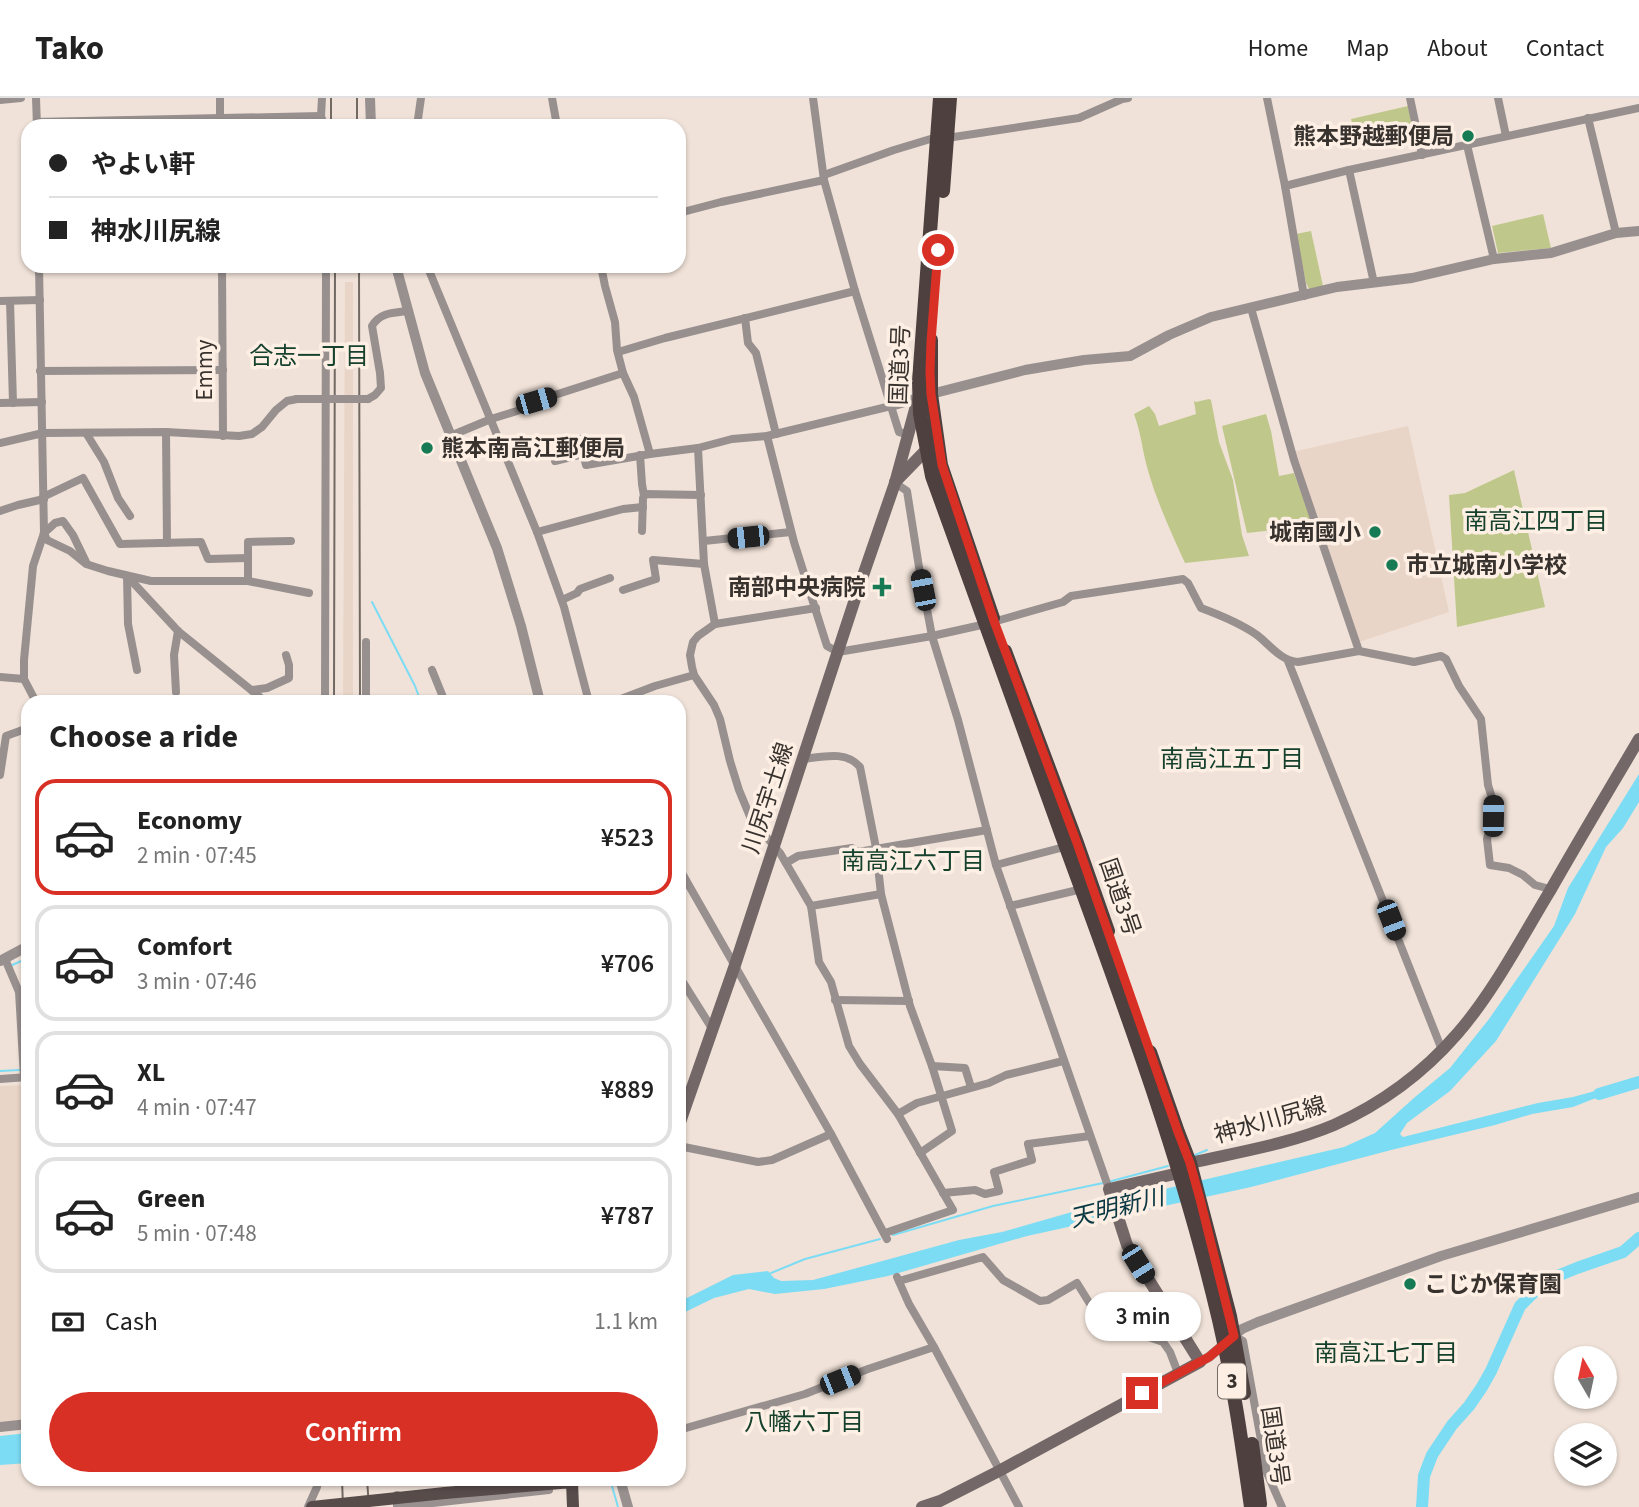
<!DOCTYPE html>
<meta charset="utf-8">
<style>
:root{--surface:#fff;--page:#f2f2f2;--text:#222;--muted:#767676;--line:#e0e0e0;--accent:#d93025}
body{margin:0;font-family:"Source Sans 3","Noto Sans JP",sans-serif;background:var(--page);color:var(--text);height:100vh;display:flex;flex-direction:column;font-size:26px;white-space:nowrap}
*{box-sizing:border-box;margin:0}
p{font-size:23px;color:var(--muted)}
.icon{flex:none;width:38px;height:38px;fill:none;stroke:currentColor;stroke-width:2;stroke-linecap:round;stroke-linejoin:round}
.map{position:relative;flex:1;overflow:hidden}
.side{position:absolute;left:21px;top:597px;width:665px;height:791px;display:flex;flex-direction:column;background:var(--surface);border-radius:21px;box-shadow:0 2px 5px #0004}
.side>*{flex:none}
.top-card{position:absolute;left:21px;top:21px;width:665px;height:154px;border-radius:21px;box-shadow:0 2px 5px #0004;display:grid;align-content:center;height:154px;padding:0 28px;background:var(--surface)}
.needle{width:46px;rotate:351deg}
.tools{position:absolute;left:1554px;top:1248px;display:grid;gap:14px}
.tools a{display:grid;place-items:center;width:63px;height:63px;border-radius:50%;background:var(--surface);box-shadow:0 2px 5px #0004;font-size:35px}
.end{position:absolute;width:32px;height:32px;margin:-16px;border:9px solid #d93025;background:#fff;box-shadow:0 0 0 4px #fff}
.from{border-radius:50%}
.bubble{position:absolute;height:49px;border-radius:24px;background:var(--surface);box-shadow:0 2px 5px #0004;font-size:23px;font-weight:600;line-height:49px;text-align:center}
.car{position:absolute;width:21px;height:42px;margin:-21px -10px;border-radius:9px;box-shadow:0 0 5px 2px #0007;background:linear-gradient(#222 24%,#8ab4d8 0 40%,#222 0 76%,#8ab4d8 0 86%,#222 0)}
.top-card b{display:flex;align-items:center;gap:24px;height:66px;font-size:26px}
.top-card b+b{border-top:2px solid var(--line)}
.top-card i{width:18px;height:18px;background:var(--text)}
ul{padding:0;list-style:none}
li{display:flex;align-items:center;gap:21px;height:116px;margin:0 14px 10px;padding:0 14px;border:4px solid var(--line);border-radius:21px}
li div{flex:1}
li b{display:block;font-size:26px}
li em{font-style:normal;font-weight:600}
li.selected{border-color:var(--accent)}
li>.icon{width:63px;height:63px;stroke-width:1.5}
h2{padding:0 28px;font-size:32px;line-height:84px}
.pay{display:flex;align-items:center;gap:18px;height:77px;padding:0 28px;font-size:26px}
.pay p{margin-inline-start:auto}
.cta{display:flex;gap:14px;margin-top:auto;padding:14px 28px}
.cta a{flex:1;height:80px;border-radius:42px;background:var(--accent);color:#fff;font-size:28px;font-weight:600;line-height:80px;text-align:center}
header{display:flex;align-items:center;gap:42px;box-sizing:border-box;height:98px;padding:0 35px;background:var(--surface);border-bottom:2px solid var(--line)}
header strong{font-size:33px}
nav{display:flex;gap:38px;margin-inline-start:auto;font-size:24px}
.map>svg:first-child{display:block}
.built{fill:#e9d5c7}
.green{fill:#bfc88a}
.water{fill:#7cdcf4}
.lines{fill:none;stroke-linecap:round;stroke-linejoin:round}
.stream{stroke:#7cdcf4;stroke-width:2}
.river{stroke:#7cdcf4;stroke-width:12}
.minor{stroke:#98908f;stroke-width:8}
.tertiary{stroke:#98908f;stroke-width:10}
.secondary{stroke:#736867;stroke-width:12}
.primary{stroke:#584c4b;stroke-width:12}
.trunk{stroke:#4d403f;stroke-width:14}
.rail{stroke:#726963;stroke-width:2}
.minor-bridge{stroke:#98908f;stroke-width:8}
.primary-bridge{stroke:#584c4b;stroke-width:12}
.route{stroke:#d93025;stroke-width:9}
.poi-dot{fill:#167b54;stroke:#feefe5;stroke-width:2.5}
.labels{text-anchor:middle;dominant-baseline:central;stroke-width:7;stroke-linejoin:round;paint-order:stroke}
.shield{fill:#feefe5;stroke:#736b65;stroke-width:2}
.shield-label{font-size:21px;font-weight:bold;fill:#38322e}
.poi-label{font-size:23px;font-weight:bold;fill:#38322e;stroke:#feefe5;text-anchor:end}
.street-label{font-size:23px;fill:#38322e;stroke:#feefe5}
.neighbourhood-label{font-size:24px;fill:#15412d;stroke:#feefe5}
.water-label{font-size:24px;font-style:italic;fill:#093842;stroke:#feefe5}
</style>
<header>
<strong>Tako</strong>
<nav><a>Home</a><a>Map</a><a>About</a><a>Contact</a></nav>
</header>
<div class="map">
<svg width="1639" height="1409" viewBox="0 0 1639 1409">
<rect width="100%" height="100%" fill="#f0e2d8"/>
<g class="built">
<path d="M 345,184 L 353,184 L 353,604 L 343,604 Z"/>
<path d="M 1408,328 L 1449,514 L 1356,545 L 1292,354 Z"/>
<path d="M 28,987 L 28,1325 L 0,1328 L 0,988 Z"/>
</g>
<g class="green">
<path d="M 1408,8 L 1412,28 L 1356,40 L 1351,21 Z"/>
<path d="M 1543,116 L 1551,150 L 1498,155 L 1492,128 Z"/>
<path d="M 1311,133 L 1323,188 L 1309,191 L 1306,185 L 1296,136 Z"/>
<path d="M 1209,301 L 1211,302 L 1219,344 L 1233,382 L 1242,437 L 1249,458 L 1185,465 C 1171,434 1156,402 1147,369 C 1142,350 1141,335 1134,316 L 1149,308 L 1155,316 L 1159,328 L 1196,316 L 1194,303 L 1196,304 Z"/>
<path d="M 1266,316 L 1271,333 L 1279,378 L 1294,375 L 1313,428 L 1247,435 L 1222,328 Z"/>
<path d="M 1514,372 L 1545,509 L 1457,529 L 1449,397 L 1465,395 Z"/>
</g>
<g class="water">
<path d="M 1639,676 L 1639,704 L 1623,730 L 1606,749 L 1575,816 L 1496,943 L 1450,993 L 1407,1025 L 1400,1036 L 1403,1039 L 1538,1005 L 1573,999 L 1639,981 L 1639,983 L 1573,1009 L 1532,1016 L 1495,1027 L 1395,1051 L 1251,1089 L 1027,1138 L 888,1178 L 824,1191 L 775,1196 L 749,1191 L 714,1200 L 679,1217 L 679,1204 L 733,1177 L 768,1173 L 774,1180 L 781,1183 L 813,1182 L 959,1142 L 1002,1134 L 1086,1110 L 1122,1104 L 1139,1097 L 1344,1049 L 1375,1035 L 1415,999 L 1450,970 L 1489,921 L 1554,828 L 1568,790 Z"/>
<path d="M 28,1335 L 28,1365 L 0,1367 L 0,1338 Z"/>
</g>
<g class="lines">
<g class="stream">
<path d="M 372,504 L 415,588 L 421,604"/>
<path d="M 10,868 L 28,860"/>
<path d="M 0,973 L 20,972"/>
<path d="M 1195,1057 L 1207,1052"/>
<path d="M 1108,1084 L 1168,1068"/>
<path d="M 893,1137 L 993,1108 L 1103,1085"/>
<path d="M 771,1175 L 805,1161 L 880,1141"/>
<path d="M 610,1381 L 618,1409"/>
</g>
<g class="river">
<path d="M 1599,996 L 1639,984"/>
<path d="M 1422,1409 L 1424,1378 L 1432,1357 L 1452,1327 L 1469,1308 L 1482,1289 L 1491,1273 L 1520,1208 L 1532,1196 L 1555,1179 L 1577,1170 L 1623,1154 L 1639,1140"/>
</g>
<g class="minor">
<path d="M 36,0 L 37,28"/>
<path d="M 220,0 L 220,28"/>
<path d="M 322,0 L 321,18 L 324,28"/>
<path d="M 552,0 L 557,28"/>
<path d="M 813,0 L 824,82 L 855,193 L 899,334 L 907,336"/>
<path d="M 1267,0 L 1285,88"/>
<path d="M 1410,0 L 1422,57"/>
<path d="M 1498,0 L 1506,38"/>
<path d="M 0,2 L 21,0"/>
<path d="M 1588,20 L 1616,135"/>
<path d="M 37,24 L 321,18"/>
<path d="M 417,28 L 421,0"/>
<path d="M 1467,47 L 1494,161"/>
<path d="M 1349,72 L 1374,185"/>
<path d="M 824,77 L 894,52 L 937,39 L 947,40 L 1079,20 L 1122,1 L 1128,0"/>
<path d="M 679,115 L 721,104 L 824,82"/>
<path d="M 222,168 L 223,338"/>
<path d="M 426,168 L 428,170 L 537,434 L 564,509 L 589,604"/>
<path d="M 601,168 L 605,188 L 615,224 L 617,252 L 623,275 L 634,299 L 650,356 L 698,350 L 732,341 L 767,338 L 891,308"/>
<path d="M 1304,198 L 1285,88 L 1349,72 L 1639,10"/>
<path d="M 0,203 L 40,202"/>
<path d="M 10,203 L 13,305"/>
<path d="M 1251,210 L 1294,362 L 1359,553"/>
<path d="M 745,220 L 748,245 L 756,255 L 776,336"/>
<path d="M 618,254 L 665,240 L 855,193"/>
<path d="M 40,273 L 223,272"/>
<path d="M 368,301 L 375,297 L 381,290 L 380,275 L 372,228 C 380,214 394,215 408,213"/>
<path d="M 0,305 L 42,304"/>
<path d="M 166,334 L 167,445"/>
<path d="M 86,335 L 104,364 L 118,400 L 130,418"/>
<path d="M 450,338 L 491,321 L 517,313 L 536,303 L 623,275"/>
<path d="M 767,338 L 794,444 L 827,548 L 838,554 L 932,538 L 986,526 L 1063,504 L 1071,498 L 1183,481 L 1188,485 L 1201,510 C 1220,517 1240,525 1257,537 C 1270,547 1281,563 1298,564 L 1359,553 L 1414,564 L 1441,558 L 1446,561 L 1459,588 L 1481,621 L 1488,687 L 1493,703 L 1493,718 L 1487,741 L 1490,767 L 1509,770 L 1523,777 L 1535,787 L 1550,791"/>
<path d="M 579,341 L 586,367 L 650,356"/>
<path d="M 0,345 L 43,335 L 166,334 L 239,338 L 252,336 L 262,329 L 276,312 L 287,303 L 297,301"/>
<path d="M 698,350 L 704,466 L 715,526"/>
<path d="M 640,357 L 642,386 L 644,398"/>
<path d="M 555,363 L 583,356"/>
<path d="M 895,385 L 907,393 L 919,469 L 932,538 L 958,622 L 996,767 L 1109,1091"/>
<path d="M 43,399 L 83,380 L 120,446 L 201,444 L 208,461 L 248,460"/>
<path d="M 0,413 L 18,407 L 44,401"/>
<path d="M 642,433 L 643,400 L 645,396 L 701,397"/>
<path d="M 537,434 L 623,411 L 643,409"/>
<path d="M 44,435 L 47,442 L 70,453 L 86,466 L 108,473 L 151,483 L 248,483 L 309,495"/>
<path d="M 44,435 L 55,425 L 63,423 L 73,437 L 86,464"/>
<path d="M 704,443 L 791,434"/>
<path d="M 127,478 L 178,533 L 266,604"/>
<path d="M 127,478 L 128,526 L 137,572"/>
<path d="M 248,483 L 248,444 L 291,443"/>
<path d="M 623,492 L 656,481 L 653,462 L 704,466"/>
<path d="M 562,502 L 577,495 L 580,491 L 610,480"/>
<path d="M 816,510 L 715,526 L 698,538 L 693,544 L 690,557 L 692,569 L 694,577 L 714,607 L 720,621 L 730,663 L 739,692 L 751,721 L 780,755 L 811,808 L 819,864 L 831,884 L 849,948 L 860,966 L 898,1016 L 953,1112 L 885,1135"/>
<path d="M 1288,563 L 1442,952"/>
<path d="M 432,572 L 445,604"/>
<path d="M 0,579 L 24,581"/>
<path d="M 252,592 L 267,590 L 289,580 L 289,567 L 286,557"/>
<path d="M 176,594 L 174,557 L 178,533"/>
<path d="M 36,604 L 24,581 L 24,562 L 33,468 L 44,435 L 39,168"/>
<path d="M 325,604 L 326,168"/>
<path d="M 366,604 L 366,544"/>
<path d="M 613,604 L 655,588 L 694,577"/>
<path d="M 803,661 C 822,659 846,652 860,669 L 876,750 L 881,796 L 910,908 L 932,968 L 952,1033 L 920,1055"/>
<path d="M 0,677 L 6,638 L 28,630"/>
<path d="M 786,765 L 798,758 L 852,750 L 858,754 L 987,732"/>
<path d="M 996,767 L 1068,748"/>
<path d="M 679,770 L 831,1036 L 887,1141"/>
<path d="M 811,808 L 881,796"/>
<path d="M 1010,808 L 1082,791"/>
<path d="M 5,861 L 19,894 L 24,979"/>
<path d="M 679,878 L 713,932"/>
<path d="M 835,902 L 909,903"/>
<path d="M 932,968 L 965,970 L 971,989"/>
<path d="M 0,981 L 28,979"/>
<path d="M 898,1016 L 917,1005 L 989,985 L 1006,977 L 1063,963"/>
<path d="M 679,1048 L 758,1064 L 772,1062 L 831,1036"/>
<path d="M 943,1095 L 975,1092 L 985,1096 L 999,1093 L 994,1074 L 1032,1062 L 1028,1046 L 1090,1038"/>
<path d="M 897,1179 L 909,1206 L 934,1249 L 1019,1409"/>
<path d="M 899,1183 L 983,1159 L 1003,1182 L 1040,1203 L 1048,1202 L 1077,1185 L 1100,1222 L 1163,1244 L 1170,1254 L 1178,1275"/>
<path d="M 1234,1238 L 1243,1243 L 1267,1375 L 1282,1409"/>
<path d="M 679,1332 L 805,1296 L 868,1271 L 934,1249"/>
<path d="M 516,1383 L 537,1381"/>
<path d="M 397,1397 L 397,1409 L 549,1392"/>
<path d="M 308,1409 L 317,1389 L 318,1381"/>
</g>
<g class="tertiary">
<path d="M 370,0 L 371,28"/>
<path d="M 396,168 L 425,275 L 497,450 L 521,528 L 540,604"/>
<path d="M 931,296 L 1025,272 L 1084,262 L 1130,258 L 1169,237 L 1211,219 L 1337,189 L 1412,180 L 1494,161 L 1551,155 L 1616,135 L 1639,133"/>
<path d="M 891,308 L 918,300"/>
<path d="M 0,863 L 28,848"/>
<path d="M 1200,1264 L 1209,1259 L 1242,1231 L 1258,1224 L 1441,1158 L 1639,1099"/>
<path d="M 0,1329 L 28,1326"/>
<path d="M 620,1381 L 628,1409"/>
<path d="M 572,1384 L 592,1381"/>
</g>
<g class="secondary">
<path d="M 895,384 L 931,347"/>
<path d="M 679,1027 L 735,867 L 857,495 L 895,385 L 917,304"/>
<path d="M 922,1409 L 940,1403 L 999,1373 L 1200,1264 L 1127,1147 L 1109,1091 L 1179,1075 L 1190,1065 C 1238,1054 1289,1046 1334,1027 C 1381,1006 1424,974 1457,936 C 1493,895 1522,839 1550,793 C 1579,742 1609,692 1639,641"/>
</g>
<path class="primary" d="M 445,1395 L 572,1384 L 573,1409"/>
<g class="trunk">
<path d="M 940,0 L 919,283 L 920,316 L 932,378 C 976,500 1020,623 1065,746 C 1122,902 1181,1059 1219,1222 C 1233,1283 1242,1346 1251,1409"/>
<path d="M 943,93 L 950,0"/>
<path d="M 931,242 L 931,296 L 941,367 L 993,520"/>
<path d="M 1005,553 L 1077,745 L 1108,833"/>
<path d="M 1150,954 L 1178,1034 L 1190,1065 L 1230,1218 L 1244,1295"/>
<path d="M 1252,1346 L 1260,1406"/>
</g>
<g class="rail">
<path d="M 357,0 L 357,28"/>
<path d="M 331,28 L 331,0"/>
<path d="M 359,168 L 360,604"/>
<path d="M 334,604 L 335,168"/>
<path d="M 342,1381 L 343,1409"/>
<path d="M 367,1381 L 369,1409"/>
</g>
<path class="minor-bridge" d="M 297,301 L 368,301"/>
<path class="primary-bridge" d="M 312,1409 L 445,1395"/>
</g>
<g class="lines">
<path class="route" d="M 938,152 L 931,244 L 930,274 L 931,296 L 942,367 L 994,523 L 1077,745 L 1178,1034 L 1190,1065 L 1200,1101 L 1234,1238 L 1209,1259 L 1142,1295"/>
</g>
<g class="poi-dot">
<circle cx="1468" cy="38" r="7"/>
<circle cx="427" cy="350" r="7"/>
<circle cx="1375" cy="434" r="7"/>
<circle cx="1392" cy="467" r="7"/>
<path d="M878.5 478.5h7v7h7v7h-7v7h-7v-7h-7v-7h7z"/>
<circle cx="1410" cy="1186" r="7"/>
</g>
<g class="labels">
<rect class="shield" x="1218" y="1265.5" width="28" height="35" rx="5"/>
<g class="shield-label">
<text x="1232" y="1283">3</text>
</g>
<g class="poi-label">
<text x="1454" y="38">熊本野越郵便局</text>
<text x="441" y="350" text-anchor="start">熊本南高江郵便局</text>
<text x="1361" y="434">城南國小</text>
<text x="1406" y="467" text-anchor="start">市立城南小学校</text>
<text x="866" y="489">南部中央病院</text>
<text x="1424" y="1186" text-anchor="start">こじか保育園</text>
</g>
<g class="street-label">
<text transform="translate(900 267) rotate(-88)">国道3号</text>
<text transform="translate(204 272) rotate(-90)">Emmy</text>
<text transform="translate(768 700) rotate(-72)">川尻宇土線</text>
<text transform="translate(1120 799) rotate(71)">国道3号</text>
<text transform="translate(1270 1022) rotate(-16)">神水川尻線</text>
<text transform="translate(1275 1348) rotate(82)">国道3号</text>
</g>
<g class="neighbourhood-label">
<text x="309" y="258">合志一丁目</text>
<text x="1536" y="423">南高江四丁目</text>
<text x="1232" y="661">南高江五丁目</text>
<text x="913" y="763">南高江六丁目</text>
<text x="1386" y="1255">南高江七丁目</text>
<text x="804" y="1324">八幡六丁目</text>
</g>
<g class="water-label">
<text transform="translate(1117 1110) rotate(-14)">天明新川</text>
</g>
</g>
</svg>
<div class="tools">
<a><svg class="needle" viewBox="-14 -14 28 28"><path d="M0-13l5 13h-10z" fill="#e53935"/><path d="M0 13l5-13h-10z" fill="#767676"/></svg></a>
<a><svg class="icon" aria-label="layers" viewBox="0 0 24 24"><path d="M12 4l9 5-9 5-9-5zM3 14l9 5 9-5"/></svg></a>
</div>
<i class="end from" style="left:938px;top:152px"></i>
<i class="end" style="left:1142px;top:1295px"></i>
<div class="bubble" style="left:1085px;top:1194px;width:116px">3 min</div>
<i class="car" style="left:536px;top:303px;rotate:74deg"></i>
<i class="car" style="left:748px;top:439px;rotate:264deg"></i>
<i class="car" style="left:923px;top:492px;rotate:349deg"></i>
<i class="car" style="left:1493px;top:718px;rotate:1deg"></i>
<i class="car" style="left:1391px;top:822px;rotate:159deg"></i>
<i class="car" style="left:1138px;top:1166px;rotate:148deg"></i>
<i class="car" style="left:840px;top:1282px;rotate:68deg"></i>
<div class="top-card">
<b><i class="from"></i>やよい軒</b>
<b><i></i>神水川尻線</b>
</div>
<section class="side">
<h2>Choose a ride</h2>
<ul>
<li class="selected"><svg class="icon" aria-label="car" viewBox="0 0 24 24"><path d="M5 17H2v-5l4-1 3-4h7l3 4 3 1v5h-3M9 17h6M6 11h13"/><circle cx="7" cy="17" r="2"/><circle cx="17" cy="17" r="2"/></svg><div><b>Economy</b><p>2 min · 07:45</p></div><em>¥523</em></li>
<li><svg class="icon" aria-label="car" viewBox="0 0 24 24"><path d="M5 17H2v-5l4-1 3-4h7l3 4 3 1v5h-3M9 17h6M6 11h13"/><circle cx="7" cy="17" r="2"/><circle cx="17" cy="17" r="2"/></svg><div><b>Comfort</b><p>3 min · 07:46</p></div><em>¥706</em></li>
<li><svg class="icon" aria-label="car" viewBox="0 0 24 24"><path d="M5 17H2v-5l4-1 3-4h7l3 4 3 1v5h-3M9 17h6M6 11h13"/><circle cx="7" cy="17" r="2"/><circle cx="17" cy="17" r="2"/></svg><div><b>XL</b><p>4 min · 07:47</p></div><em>¥889</em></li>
<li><svg class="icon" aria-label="car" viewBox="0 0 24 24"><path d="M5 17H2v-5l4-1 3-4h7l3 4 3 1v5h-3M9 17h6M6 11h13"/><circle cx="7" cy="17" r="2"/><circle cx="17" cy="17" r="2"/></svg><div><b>Green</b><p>5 min · 07:48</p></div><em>¥787</em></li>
</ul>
<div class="pay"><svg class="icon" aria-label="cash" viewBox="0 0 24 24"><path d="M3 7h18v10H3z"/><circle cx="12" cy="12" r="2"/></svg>Cash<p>1.1 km</p></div>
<div class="cta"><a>Confirm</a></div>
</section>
</div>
